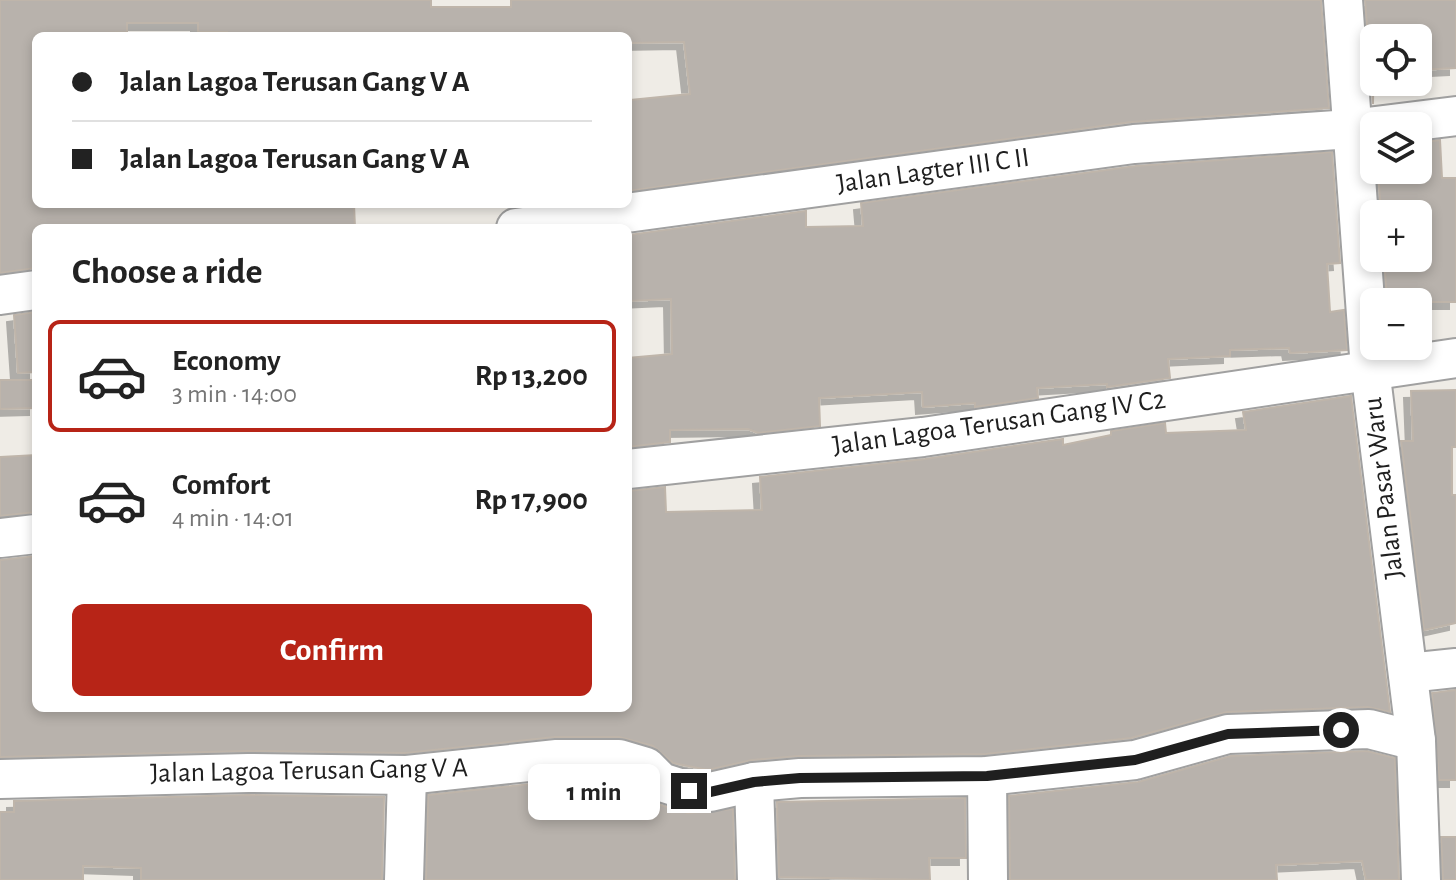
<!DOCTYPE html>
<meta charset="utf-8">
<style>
:root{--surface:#fff;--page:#f6f6f6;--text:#222;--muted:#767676;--line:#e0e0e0;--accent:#b72417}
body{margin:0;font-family:"Alegreya Sans",sans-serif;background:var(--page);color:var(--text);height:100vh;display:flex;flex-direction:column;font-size:30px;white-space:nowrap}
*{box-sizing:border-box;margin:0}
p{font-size:26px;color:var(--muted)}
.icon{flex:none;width:44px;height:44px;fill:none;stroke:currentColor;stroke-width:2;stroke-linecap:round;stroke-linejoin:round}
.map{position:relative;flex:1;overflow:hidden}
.details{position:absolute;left:32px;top:224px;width:600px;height:488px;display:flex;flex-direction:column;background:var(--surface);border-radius:12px;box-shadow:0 4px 12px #0003}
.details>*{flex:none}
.top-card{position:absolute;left:32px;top:32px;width:600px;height:176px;border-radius:12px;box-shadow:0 4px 12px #0003;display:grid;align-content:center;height:176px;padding:0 40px;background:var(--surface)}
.fabs{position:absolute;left:1360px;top:24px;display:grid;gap:16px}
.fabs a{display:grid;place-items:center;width:72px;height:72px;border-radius:12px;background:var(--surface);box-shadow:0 4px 12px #0003;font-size:40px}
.end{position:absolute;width:36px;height:36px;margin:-18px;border:10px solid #1f1f1f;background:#fff;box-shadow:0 0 0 4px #fff}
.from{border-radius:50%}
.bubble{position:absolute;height:56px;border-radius:12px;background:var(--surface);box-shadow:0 4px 12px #0003;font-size:26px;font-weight:700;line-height:56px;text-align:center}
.top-card b{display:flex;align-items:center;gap:28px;height:76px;font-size:30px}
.top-card b+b{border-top:2px solid var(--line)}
.top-card i{width:20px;height:20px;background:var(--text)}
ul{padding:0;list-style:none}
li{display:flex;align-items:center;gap:24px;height:112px;margin:0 16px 12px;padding:0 24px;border:4px solid transparent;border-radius:12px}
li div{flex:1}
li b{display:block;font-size:30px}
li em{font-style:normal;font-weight:700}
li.on{border-color:var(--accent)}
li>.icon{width:72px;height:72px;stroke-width:1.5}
h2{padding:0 40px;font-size:36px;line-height:96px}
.primary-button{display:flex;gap:16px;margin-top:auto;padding:16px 40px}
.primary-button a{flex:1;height:92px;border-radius:12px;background:var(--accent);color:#fff;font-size:32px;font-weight:700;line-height:92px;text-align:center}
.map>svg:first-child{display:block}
.building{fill:#b8b2ac;stroke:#bfb5aa;stroke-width:2;filter:url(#shadow)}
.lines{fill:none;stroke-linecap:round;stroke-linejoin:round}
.minor-casing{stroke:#a0a0a0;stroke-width:42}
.minor{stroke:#fff;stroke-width:38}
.route{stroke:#1f1f1f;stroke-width:10}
.labels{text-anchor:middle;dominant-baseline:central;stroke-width:6;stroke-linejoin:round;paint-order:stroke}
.street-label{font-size:28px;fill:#1f1f1f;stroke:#fff}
</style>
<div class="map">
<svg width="1456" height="880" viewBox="0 0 1456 880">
<defs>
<filter id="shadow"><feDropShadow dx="-7" dy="7" stdDeviation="0" flood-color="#0004"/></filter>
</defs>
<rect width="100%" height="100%" fill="#efece6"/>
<g class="building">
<path d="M 0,0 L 431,0 L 431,7 L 511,7 L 511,0 L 1321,0 L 1329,108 L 1131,122 L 628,191 L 631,100 L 690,94 L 684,42 L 628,43 L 628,36 L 227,36 L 227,32 L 198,32 L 198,23 L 127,23 L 127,32 L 36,36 L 36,204 L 354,204 L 355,228 L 36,228 L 36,268 L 0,273 Z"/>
<path d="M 1365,0 L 1456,0 L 1456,68 L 1418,70 L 1418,38 L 1374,38 L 1373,104 Z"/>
<path d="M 1440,140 L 1442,178 L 1456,178 L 1456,302 L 1387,302 L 1384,258 L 1418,258 L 1418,214 L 1381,214 L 1378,170 L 1418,170 L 1418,143 Z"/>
<path d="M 1332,152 L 1340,263 L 1327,264 L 1330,312 L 1344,310 L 1347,350 L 1290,353 L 1289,348 L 1230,350 L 1230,356 L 1168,359 L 1170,378 L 1107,387 L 1107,384 L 1037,388 L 1038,398 L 975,407 L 975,403 L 923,407 L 922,392 L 819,398 L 820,426 L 758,433 L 748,429 L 670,430 L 670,442 L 628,447 L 628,358 L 672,354 L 671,299 L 628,301 L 628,235 L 806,211 L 806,227 L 863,226 L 861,203 L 1136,166 Z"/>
<path d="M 36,312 L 36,372 L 18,373 L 14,315 Z"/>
<path d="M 0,380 L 36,380 L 36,408 L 0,409 Z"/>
<path d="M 1456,390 L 1456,447 L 1452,447 L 1452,495 L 1456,495 L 1456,623 L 1424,630 L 1401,441 L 1413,441 L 1411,391 Z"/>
<path d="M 1351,396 L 1390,712 L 1368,707 L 1227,712 L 1131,738 L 986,754 L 798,756 L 752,760 L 708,770 L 673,763 L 653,746 L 619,737 L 555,737 L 406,753 L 247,751 L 0,757 L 0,560 L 36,556 L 36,708 L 628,708 L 628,491 L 665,487 L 666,512 L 762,510 L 760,477 L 925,459 L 1063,439 L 1063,445 L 1111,435 L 1111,431 L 1165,423 L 1166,433 L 1246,430 L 1243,412 Z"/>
<path d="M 36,455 L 36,512 L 0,516 L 0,457 Z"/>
<path d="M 1456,690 L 1456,780 L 1439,780 L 1432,693 Z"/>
<path d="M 1367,751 L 1395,758 L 1399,880 L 1366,880 L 1362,861 L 1276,865 L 1277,880 L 1010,880 L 1009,796 L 1138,782 L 1231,756 Z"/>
<path d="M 558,781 L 616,781 L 634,786 L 654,803 L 688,813 L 733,809 L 735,880 L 426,880 L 428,795 Z"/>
<path d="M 248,795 L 384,797 L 382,880 L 141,880 L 141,868 L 83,866 L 83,880 L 0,880 L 0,812 L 14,812 L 14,801 Z"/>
<path d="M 965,798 L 966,858 L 929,858 L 930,880 L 779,877 L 777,802 Z"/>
<path d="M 1441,837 L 1456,837 L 1456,880 L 1443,880 Z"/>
</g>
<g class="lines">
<defs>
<g id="minor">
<path d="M 1343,0 L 1370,369 L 1416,741 L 1421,880"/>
<path d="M 516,228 L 1134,144 L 1351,129 L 1456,116"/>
<path d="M 0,295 L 36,290"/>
<path d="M 628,469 L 923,437 L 1456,358"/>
<path d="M 0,538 L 36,534"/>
<path d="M 1408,673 L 1456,668"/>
<path d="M 987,776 L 988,880"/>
<path d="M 0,779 L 248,773 L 407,775 L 557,759 L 619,759 L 646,767 L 661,782 L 689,791 L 710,792 L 754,782 L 800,778 L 987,776 L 1135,760 L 1228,734 L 1369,729 L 1416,741"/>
<path d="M 754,782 L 757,880"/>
<path d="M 404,880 L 407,775"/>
</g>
</defs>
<use href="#minor" class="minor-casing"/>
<use href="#minor" class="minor"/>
</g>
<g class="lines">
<path class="route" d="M 689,791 L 710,792 L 754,782 L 800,778 L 987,776 L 1135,760 L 1228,734 L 1341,730"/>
</g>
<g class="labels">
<g class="street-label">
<text transform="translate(933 171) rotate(-8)">Jalan Lagter III C II</text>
<text transform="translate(999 423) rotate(-8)">Jalan Lagoa Terusan Gang IV C2</text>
<text transform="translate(1384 488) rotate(-97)">Jalan Pasar Waru</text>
<text transform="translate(309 771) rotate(-1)">Jalan Lagoa Terusan Gang V A</text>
</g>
</g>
</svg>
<div class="fabs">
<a><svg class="icon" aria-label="locate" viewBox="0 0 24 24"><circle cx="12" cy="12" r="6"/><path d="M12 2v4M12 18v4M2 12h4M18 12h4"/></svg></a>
<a><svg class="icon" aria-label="layers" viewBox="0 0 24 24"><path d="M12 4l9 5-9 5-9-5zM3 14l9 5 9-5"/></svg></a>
<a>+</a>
<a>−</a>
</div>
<i class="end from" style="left:1341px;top:730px"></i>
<i class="end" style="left:689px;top:791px"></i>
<div class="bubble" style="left:528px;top:764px;width:132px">1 min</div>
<div class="top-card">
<b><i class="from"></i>Jalan Lagoa Terusan Gang V A</b>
<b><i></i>Jalan Lagoa Terusan Gang V A</b>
</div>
<section class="details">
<h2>Choose a ride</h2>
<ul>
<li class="on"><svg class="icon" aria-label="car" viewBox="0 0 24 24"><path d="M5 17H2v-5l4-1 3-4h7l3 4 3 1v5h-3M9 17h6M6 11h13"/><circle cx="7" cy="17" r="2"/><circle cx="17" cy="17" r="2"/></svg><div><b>Economy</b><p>3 min · 14:00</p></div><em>Rp 13,200</em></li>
<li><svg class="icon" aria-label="car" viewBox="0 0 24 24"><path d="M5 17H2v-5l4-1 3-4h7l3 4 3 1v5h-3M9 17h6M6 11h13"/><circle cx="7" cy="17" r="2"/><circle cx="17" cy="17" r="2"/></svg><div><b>Comfort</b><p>4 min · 14:01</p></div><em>Rp 17,900</em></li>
</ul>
<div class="primary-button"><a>Confirm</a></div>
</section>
</div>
